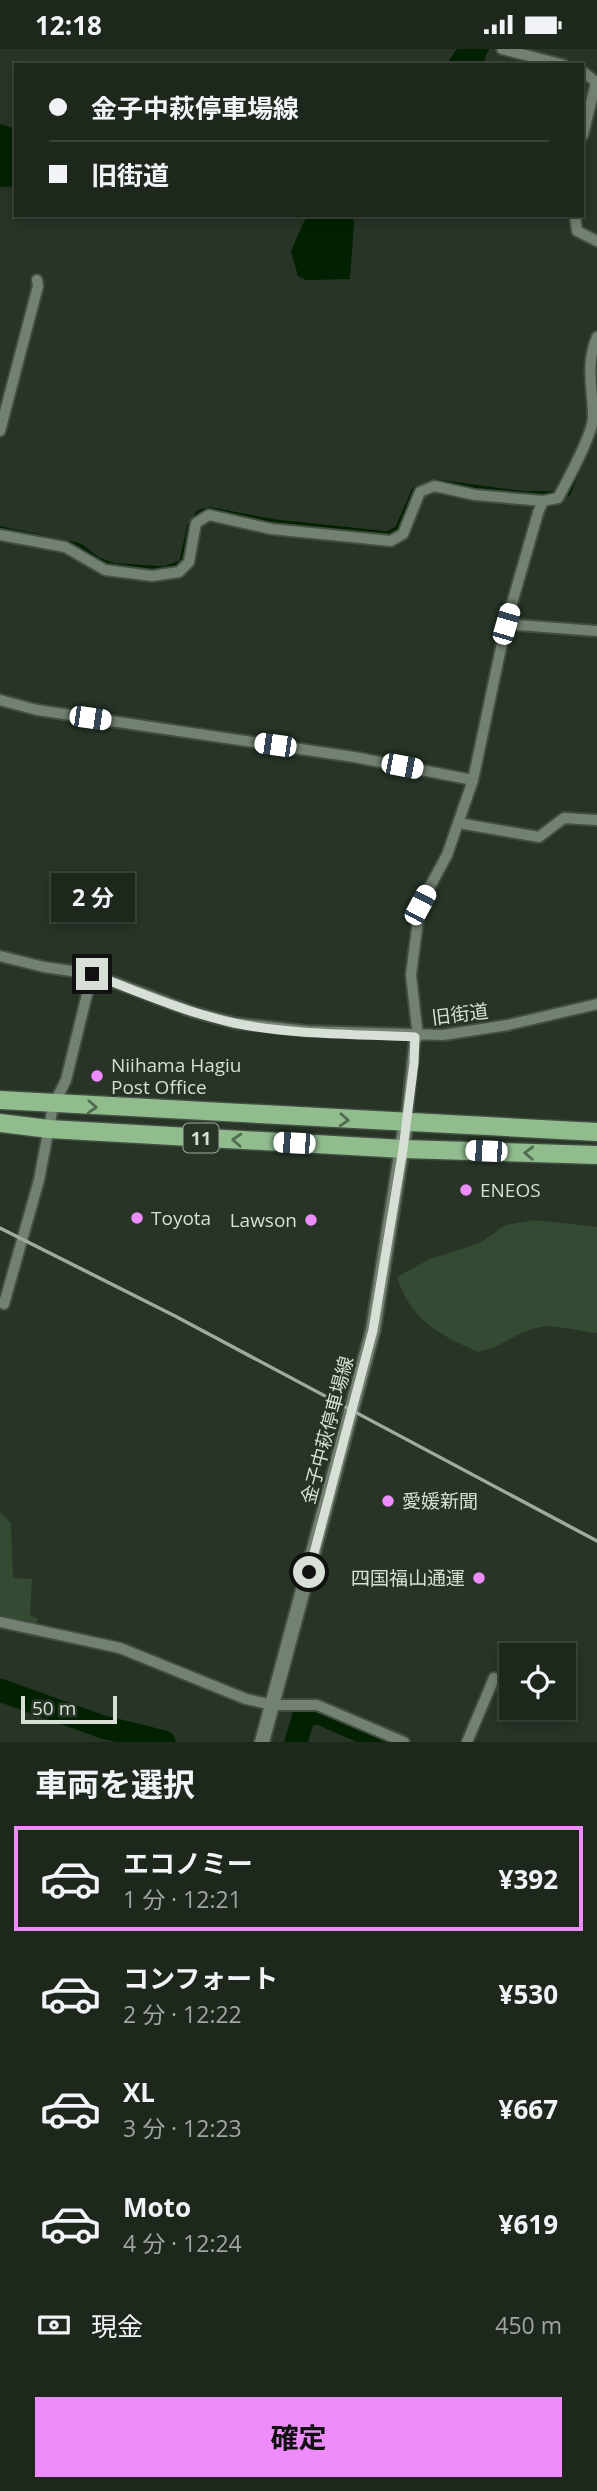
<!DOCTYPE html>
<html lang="ja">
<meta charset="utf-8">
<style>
:root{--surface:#1d271c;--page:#2a3329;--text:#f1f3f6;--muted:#a0a5a3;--line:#3b443b;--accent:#ed8cfa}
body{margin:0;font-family:"Open Sans","Noto Sans JP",sans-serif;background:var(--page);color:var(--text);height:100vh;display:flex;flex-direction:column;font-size:26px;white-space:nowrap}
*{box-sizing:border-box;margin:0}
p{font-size:23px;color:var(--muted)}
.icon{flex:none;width:38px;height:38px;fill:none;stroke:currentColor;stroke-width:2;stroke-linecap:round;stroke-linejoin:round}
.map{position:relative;height:1693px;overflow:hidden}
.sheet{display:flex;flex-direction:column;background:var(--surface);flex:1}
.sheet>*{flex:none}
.hud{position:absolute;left:14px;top:14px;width:570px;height:154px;border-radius:0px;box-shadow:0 4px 10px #0003,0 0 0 2px var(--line);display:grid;align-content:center;height:154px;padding:0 35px;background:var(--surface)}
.fabs{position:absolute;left:499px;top:1594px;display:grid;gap:14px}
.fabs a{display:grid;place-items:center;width:77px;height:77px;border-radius:0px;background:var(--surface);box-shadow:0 4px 10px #0003,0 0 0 2px var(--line);font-size:35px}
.scale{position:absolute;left:21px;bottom:18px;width:96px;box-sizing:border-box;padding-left:7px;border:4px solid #d7dfd6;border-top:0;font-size:19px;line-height:24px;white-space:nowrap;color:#d7dfd6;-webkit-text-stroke:5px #273426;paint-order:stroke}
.end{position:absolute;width:32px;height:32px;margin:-16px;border:9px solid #d7dfd6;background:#111;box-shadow:0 0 0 4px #111}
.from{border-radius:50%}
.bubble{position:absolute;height:49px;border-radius:0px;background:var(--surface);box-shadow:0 4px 10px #0003,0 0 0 2px var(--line);font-size:23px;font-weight:700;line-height:49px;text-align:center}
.car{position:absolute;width:21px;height:42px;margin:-21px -10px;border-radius:9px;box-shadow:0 0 5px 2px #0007;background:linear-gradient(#fff 24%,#345 0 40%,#fff 0 76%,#345 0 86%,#fff 0)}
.hud b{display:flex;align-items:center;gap:24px;height:66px;font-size:26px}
.hud b+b{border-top:2px solid var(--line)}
.hud i{width:18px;height:18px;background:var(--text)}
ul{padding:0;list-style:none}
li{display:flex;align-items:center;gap:21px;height:105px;margin:0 14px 10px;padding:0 21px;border:4px solid transparent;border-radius:0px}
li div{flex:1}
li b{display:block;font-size:26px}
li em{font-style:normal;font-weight:700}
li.selected{border-color:var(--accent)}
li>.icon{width:63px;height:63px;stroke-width:1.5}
h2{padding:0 35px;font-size:32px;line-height:84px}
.pay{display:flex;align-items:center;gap:18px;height:77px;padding:0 35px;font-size:26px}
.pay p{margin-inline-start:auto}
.action{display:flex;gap:14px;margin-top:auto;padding:14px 35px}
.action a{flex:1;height:80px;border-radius:0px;background:var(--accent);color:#111;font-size:28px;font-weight:700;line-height:80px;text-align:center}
.status{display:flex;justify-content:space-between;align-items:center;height:49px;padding:0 35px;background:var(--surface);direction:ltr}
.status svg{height:19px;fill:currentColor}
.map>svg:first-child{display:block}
.green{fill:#354a33}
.water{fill:#012101}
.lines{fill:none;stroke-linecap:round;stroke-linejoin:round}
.stream{stroke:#012101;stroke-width:3.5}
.river{stroke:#012101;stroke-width:23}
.minor-casing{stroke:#434e43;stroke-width:14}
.secondary-casing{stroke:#434e43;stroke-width:18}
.trunk-casing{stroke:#434e43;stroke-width:21}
.minor{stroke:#728171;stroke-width:10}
.secondary{stroke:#728171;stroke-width:14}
.trunk{stroke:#91bc8e;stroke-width:18}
.rail{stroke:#a1aaa0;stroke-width:3.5}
.oneway{stroke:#516a50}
.route{stroke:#d7dfd6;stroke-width:9}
.poi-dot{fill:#ed8cfa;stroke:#273426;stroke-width:2.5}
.labels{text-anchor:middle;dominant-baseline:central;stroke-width:5;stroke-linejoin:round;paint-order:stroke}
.shield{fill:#273426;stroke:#a2aca1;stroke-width:2}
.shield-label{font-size:18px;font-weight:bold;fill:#d7dfd6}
.street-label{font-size:19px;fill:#d7dfd6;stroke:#273426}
.poi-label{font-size:19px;fill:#d7dfd6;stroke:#273426;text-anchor:start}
</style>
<div class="status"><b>12:18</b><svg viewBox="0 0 49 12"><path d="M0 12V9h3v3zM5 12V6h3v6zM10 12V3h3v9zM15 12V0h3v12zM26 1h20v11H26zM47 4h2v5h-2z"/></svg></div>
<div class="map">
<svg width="597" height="1693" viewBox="0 0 597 1693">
<rect width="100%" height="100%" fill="#273426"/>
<g class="green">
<path d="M 534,1171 L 597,1178 L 597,1284 C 582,1283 553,1275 541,1278 C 517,1282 501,1299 478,1303 C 439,1286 410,1270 397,1228 L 430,1210 L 480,1194 L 505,1176 Z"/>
<path d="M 0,1463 L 11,1474 L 13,1529 L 32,1530 L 30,1566 L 38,1570 L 35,1575 L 0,1567 Z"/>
</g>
<g class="water">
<path d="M 457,0 L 489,0 L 482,16 L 446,16 Z"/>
<path d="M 0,75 L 16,80 L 16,137 L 0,138 Z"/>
<path d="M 307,166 L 352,166 L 354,174 L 350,230 L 306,231 L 298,227 L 291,202 Z"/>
</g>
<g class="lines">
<g class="stream">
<path d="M 435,432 L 523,444 L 556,444"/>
<path d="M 564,445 L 569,445 L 578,421"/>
<path d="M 0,479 L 80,496 L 98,510 L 114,516 L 165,519 L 181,513 L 189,477 L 198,463 L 210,460 L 274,472 L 387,484 L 397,479 L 414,440 L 422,437"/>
</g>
<g class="river">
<path d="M 0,1641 L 103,1678 L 164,1693"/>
<path d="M 296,1693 L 304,1666 L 319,1664 L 386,1693"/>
</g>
<defs>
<g id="minor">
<path d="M 502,0 L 564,16"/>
<path d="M 583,23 L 596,33 L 583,86"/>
<path d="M 575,166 L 577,182 L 597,192"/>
<path d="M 0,382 L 38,237 L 37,231"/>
<path d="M 0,486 L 65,498 L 105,521 L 152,527 L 179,523 L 189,513 L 196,474 L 209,466 L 271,480 L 391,492 L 403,485 L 420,443 L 434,437 L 475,446 L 543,452"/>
<path d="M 506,575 L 597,582"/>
<path d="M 0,651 L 37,661 L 354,708 L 473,731 L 506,575 L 538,464 L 543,452 L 558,449 C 567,432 592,387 593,369 C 593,340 585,315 597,288"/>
<path d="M 458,774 L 539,788 L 564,769 L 597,771"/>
<path d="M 0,907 L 44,918 L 92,925 L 193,963 L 235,974 L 308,982 L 443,986 L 508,976 L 597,955"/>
<path d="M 418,988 L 411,926 L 420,856 L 447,806 L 473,731"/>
<path d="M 406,1074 L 415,988"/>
<path d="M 0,1253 L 4,1255 L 39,1131 L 53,1057 L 66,1031 L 92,925"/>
<path d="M 0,1573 L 120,1599 L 246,1650 L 273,1656 L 317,1656 L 404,1693"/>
<path d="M 467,1693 L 494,1629"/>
</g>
<path id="secondary" d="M 262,1693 L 373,1281 L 406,1074"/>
<g id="trunk">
<path d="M 0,1051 L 597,1083"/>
<path d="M 0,1074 L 49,1080 L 403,1100 L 597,1106"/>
</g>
</defs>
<use href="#minor" class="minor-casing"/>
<use href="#secondary" class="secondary-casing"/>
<use href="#trunk" class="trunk-casing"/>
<use href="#minor" class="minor"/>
<use href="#secondary" class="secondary"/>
<use href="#trunk" class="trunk"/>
<path class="rail" d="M 0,1179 L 175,1267 L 597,1492"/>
</g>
<defs><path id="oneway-chevron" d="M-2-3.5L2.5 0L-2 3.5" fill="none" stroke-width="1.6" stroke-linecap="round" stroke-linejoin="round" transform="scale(1.75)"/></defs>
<g class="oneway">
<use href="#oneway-chevron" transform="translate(92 1058) rotate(3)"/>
<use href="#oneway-chevron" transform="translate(344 1071) rotate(3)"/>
<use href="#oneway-chevron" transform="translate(237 1091) rotate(-177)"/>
<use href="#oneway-chevron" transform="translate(529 1104) rotate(-178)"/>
</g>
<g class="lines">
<path class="route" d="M 92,925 C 138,943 185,963 234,974 C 292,986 355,985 415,988 L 414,1014 L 403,1100 L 373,1281 L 309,1523"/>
</g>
<g class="poi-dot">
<circle cx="97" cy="1027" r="7"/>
<circle cx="466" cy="1141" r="7"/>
<circle cx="137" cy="1169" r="7"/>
<circle cx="311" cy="1171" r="7"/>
<circle cx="388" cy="1452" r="7"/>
<circle cx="479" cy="1529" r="7"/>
</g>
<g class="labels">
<rect class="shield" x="183.5" y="1074.5" width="35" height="29" rx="5"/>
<g class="shield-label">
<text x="201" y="1089">11</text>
</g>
<g class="street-label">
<text transform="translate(460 965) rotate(-7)">旧街道</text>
<text transform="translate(327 1381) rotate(-75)">金子中萩停車場線</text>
</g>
<g class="poi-label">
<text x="111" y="1016">Niihama Hagiu<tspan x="111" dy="22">Post Office</tspan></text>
<text x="480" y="1141">ENEOS</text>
<text x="151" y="1169">Toyota</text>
<text x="297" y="1171" text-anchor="end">Lawson</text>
<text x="402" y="1452">愛媛新聞</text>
<text x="465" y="1529" text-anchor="end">四国福山通運</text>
</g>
</g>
</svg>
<div class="fabs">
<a><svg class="icon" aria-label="locate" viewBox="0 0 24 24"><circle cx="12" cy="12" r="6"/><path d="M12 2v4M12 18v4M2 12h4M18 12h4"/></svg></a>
</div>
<div class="scale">50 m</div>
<i class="end from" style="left:309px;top:1523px"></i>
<i class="end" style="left:92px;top:925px"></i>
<div class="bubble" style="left:51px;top:824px;width:84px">2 分</div>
<i class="car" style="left:506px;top:575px;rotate:16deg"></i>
<i class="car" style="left:90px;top:669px;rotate:98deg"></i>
<i class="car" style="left:275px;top:696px;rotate:278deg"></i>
<i class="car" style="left:402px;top:717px;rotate:101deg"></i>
<i class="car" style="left:420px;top:856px;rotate:28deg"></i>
<i class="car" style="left:294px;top:1094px;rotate:273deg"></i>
<i class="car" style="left:486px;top:1102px;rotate:272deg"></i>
<div class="hud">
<b><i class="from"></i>金子中萩停車場線</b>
<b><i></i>旧街道</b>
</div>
</div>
<section class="sheet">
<h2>車両を選択</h2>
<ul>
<li class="selected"><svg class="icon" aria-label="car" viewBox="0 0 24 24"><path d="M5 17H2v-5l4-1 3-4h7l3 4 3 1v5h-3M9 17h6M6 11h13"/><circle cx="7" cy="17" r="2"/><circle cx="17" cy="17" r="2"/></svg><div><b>エコノミー</b><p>1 分 · 12:21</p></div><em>¥392</em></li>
<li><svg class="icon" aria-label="car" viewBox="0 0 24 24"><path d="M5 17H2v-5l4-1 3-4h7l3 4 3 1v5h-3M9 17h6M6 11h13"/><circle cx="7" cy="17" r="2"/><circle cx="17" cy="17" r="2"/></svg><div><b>コンフォート</b><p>2 分 · 12:22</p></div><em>¥530</em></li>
<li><svg class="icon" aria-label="car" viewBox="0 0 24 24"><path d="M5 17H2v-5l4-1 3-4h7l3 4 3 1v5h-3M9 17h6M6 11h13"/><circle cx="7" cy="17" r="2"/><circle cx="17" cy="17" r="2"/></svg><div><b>XL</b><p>3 分 · 12:23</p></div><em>¥667</em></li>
<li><svg class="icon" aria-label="car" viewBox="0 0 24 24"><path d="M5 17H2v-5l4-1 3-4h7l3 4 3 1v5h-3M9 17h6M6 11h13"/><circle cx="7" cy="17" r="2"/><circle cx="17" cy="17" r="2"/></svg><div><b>Moto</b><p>4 分 · 12:24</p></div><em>¥619</em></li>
</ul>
<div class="pay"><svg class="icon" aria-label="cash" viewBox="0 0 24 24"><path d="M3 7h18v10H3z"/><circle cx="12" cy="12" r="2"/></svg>現金<p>450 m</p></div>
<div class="action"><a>確定</a></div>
</section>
